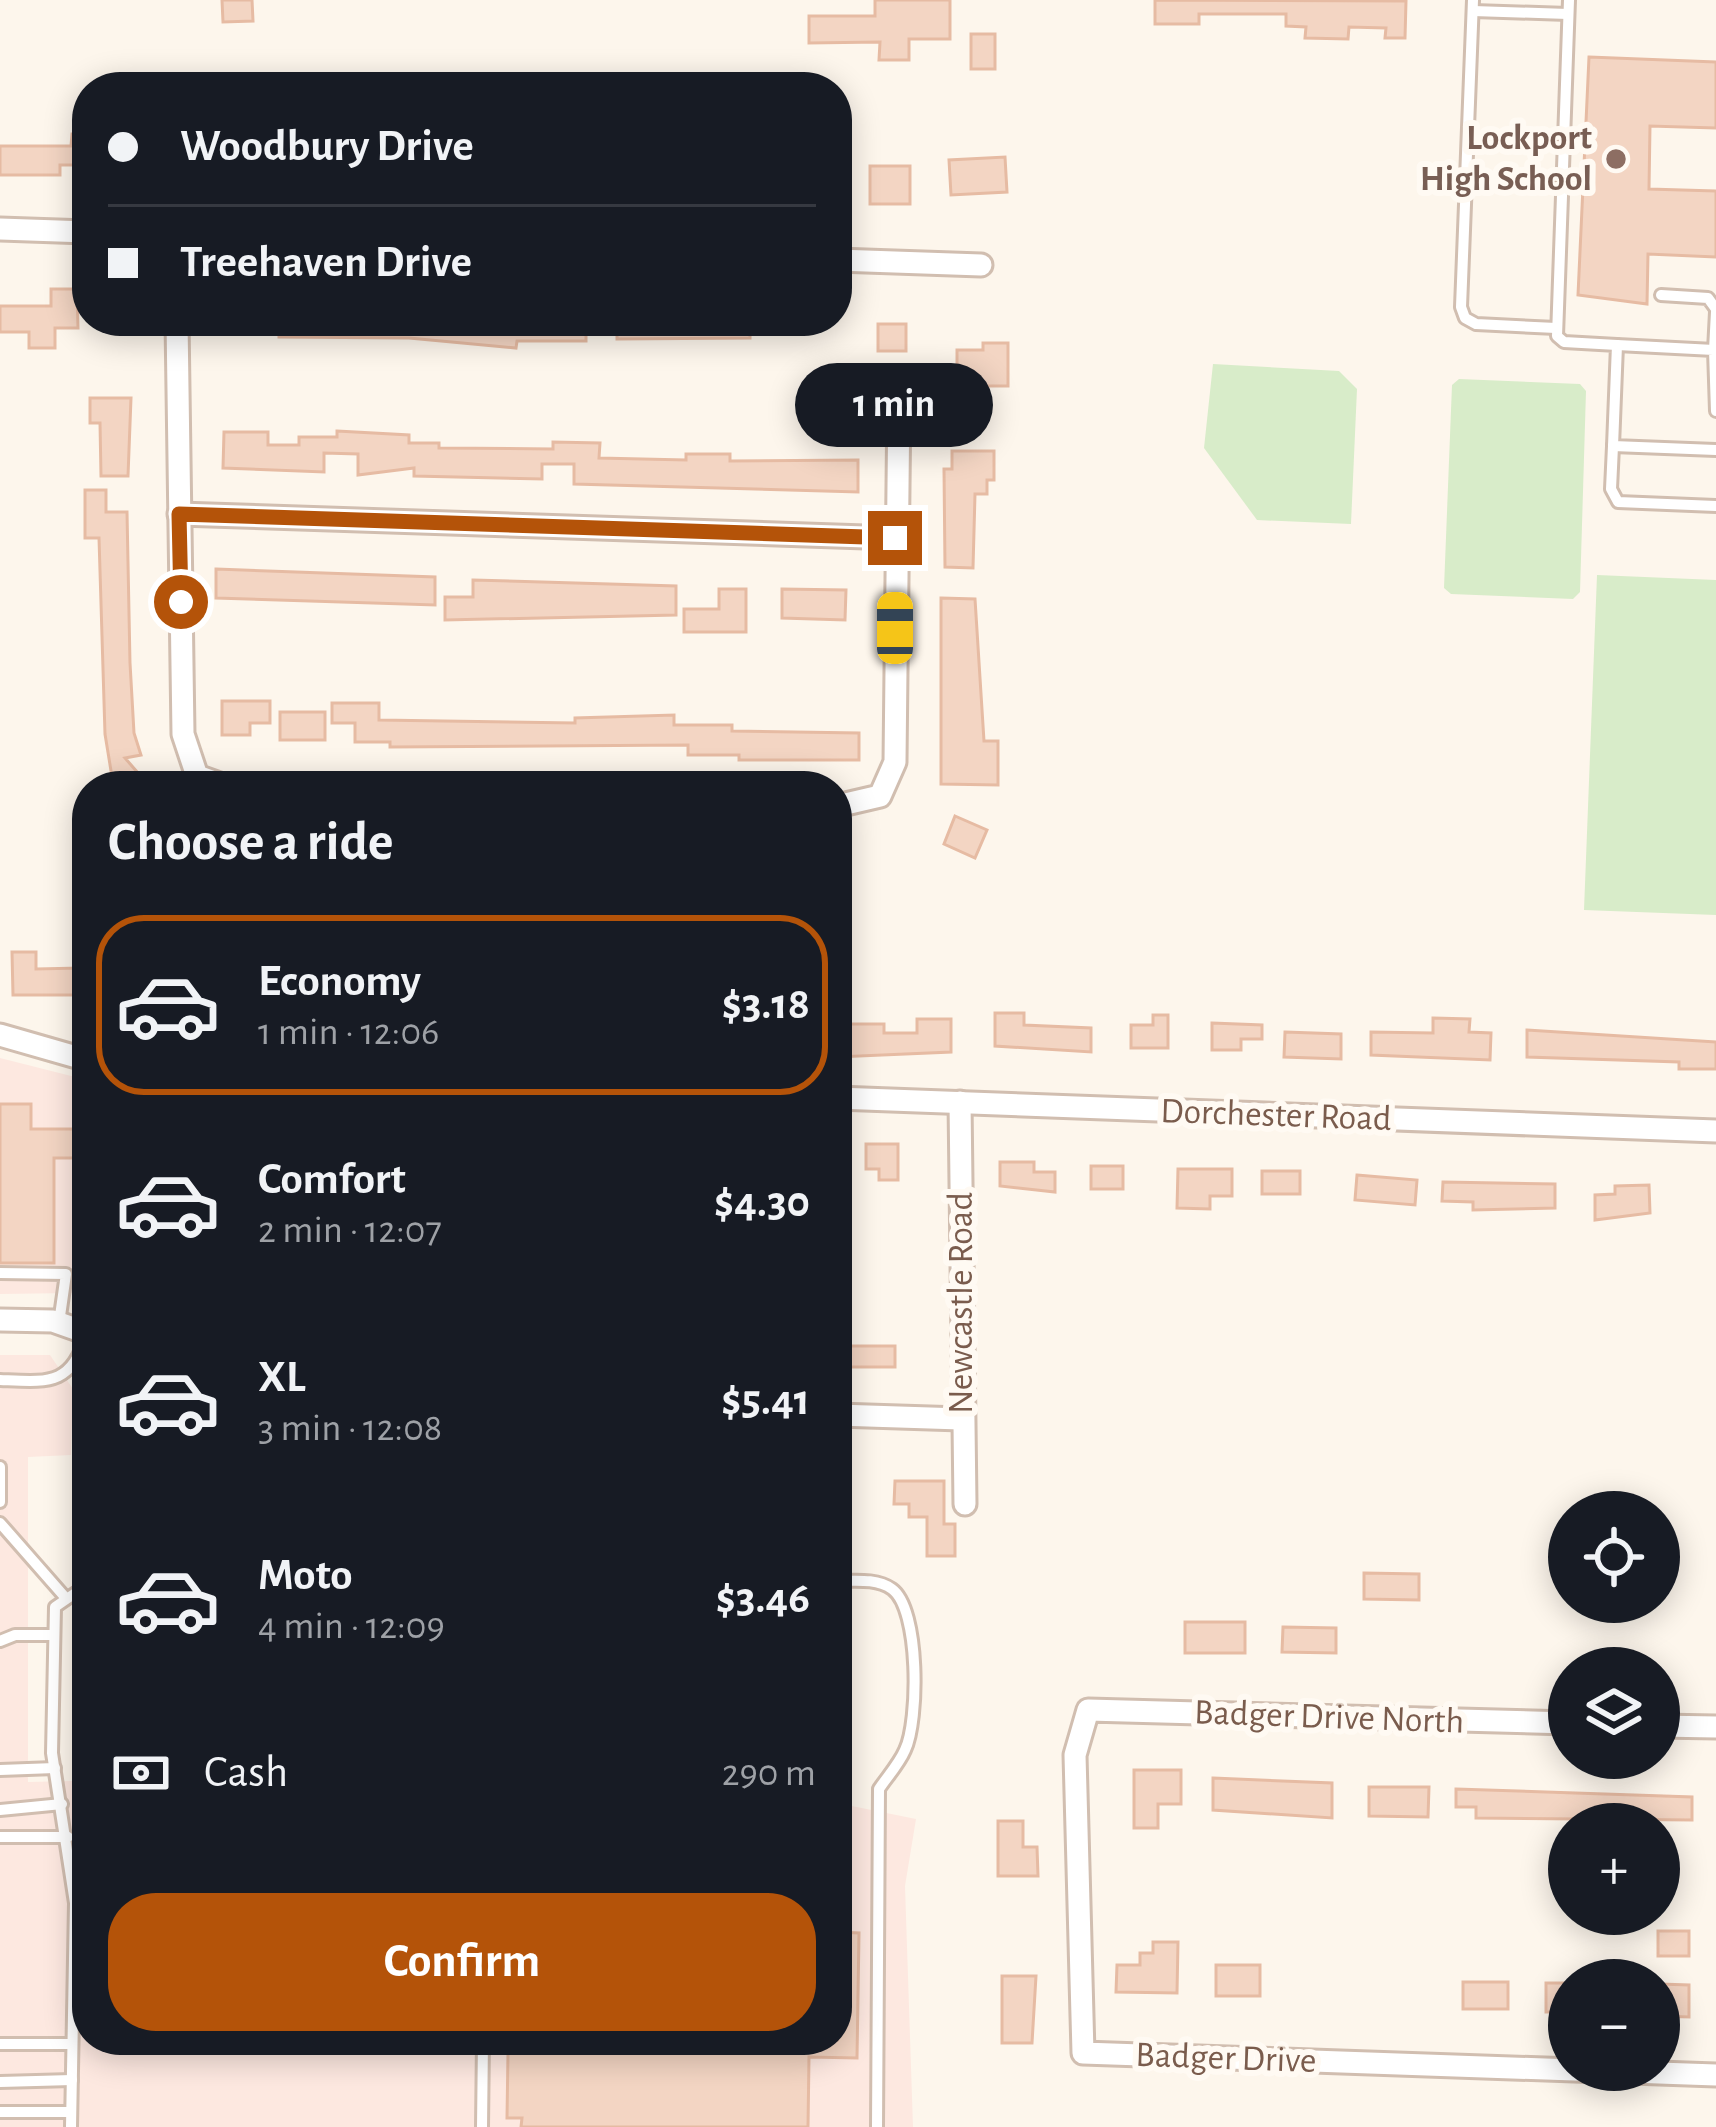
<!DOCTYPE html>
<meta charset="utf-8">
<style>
:root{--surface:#171b24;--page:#242831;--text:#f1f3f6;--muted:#9ea1a6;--line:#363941;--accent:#b45309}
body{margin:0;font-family:"Alegreya Sans",sans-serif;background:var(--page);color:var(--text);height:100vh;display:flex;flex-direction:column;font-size:45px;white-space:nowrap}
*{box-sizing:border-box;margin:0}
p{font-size:39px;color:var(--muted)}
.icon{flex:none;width:66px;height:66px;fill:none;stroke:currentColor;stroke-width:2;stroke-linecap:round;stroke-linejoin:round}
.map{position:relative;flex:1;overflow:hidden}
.details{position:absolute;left:72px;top:771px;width:780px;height:1284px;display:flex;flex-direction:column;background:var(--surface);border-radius:48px;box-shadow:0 6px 30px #0003}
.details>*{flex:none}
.hud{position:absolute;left:72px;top:72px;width:780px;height:264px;border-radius:48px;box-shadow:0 6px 30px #0003;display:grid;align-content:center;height:264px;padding:0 36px;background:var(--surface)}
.fabs{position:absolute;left:1548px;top:1491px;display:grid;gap:24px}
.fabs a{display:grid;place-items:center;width:132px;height:132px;border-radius:50%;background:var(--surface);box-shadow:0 6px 30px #0003;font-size:60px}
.end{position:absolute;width:54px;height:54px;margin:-27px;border:15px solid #b45309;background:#fff;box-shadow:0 0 0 6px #fff}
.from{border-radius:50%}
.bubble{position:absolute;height:84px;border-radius:42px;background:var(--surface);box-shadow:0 6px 30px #0003;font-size:39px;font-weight:600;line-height:84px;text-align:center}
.car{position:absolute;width:36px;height:72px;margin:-36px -18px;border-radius:15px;box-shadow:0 0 9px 3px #0007;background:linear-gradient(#f5c518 24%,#345 0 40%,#f5c518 0 76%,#345 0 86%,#f5c518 0)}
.hud b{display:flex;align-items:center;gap:42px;height:114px;font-size:45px}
.hud b+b{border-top:3px solid var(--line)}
.hud i{width:30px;height:30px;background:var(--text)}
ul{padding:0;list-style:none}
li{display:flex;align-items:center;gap:36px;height:180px;margin:0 24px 18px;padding:0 12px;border:6px solid transparent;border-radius:48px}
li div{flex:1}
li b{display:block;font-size:45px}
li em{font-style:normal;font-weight:600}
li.current{border-color:var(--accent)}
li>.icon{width:108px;height:108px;stroke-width:1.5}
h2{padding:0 36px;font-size:54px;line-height:144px}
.pay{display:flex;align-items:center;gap:30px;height:132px;padding:0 36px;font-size:45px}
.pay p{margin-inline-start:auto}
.cta{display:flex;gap:24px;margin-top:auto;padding:24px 36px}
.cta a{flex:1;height:138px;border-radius:48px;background:var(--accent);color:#fff;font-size:48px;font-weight:600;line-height:138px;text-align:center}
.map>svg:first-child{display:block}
.commercial{fill:#fde8e0}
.green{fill:#d8ecc9}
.building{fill:#f3d5c3;stroke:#e6bba3;stroke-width:3}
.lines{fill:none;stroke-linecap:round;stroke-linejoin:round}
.lane-casing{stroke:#d1beb0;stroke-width:16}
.street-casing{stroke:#d1beb0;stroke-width:27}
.lane{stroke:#fff;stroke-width:10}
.street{stroke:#fff;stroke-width:21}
.route{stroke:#b45309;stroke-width:15}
.education-dot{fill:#8d6e63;stroke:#fffaf3;stroke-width:4.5}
.labels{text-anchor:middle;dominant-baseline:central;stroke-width:12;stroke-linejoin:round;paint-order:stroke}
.education-label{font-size:36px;font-weight:bold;fill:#785e54;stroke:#fffaf3;text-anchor:end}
.street-label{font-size:36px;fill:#7a5c4d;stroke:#fffaf3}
</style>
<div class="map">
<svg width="1716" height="2127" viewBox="0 0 1716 2127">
<rect width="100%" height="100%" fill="#fdf6ec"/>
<g class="commercial">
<path d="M 0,1058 L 87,1080 L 87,1233 L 74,1260 L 74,1293 L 0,1294 Z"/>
<path d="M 0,1355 L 50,1355 L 73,1389 L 71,1455 L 28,1457 L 28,1782 L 72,1781 L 73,1766 L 87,1757 L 87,2040 L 837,2040 L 837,1803 L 916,1819 L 905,1886 L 913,2127 L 0,2127 Z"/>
</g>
<g class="green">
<path d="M 1213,364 L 1339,371 L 1357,389 L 1351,524 L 1257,520 L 1204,448 Z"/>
<path d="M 1459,379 L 1580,384 L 1586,391 L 1580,592 L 1573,599 L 1451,594 L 1444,588 L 1452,385 Z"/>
<path d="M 1597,575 L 1716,580 L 1716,915 L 1584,910 Z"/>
</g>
<g class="building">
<path d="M 222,0 L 252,0 L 253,21 L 223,22 Z"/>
<path d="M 875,0 L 950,0 L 950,39 L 909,39 L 909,60 L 879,60 L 880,42 L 809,43 L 809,16 L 875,16 Z"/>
<path d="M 1155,0 L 1406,1 L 1405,38 L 1385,38 L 1386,28 L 1349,27 L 1348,39 L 1305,38 L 1306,27 L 1286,26 L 1286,14 L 1199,14 L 1199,24 L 1155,24 Z"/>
<rect x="971" y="34" width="24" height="35"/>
<path d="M 1589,57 L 1716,62 L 1716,128 L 1650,126 L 1649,189 L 1716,191 L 1716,257 L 1648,254 L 1647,304 L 1578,295 Z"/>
<path d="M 72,134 L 87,134 L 87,165 L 60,165 L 60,175 L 0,175 L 0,146 L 71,146 Z"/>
<path d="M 1005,157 L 1007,192 L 951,195 L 949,160 Z"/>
<rect x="870" y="166" width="40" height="38"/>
<path d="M 51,289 L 77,289 L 78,328 L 55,328 L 55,348 L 29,348 L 29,332 L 0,332 L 0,306 L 51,306 Z"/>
<path d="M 279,321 L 586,321 L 586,341 L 517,341 L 516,348 L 409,338 L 279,337 Z"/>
<path d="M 617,321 L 750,321 L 750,338 L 617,339 Z"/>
<rect x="878" y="324" width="28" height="27"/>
<path d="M 983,343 L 1008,343 L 1008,386 L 957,386 L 957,350 L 983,350 Z"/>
<path d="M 90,398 L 131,398 L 128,476 L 101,476 L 100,423 L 90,423 Z"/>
<path d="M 337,431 L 409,435 L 409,443 L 439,443 L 439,448 L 553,449 L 553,442 L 600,443 L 599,458 L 686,460 L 686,454 L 730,454 L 730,461 L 858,460 L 858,492 L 574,484 L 574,464 L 542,464 L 542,479 L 414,476 L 414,468 L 358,475 L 358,454 L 324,453 L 324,472 L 223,468 L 224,432 L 268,432 L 268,445 L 299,445 L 299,437 L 337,437 Z"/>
<path d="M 952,451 L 994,451 L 994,480 L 987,480 L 987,494 L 975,494 L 973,568 L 945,567 L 944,469 L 952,469 Z"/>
<path d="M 85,490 L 106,490 L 106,512 L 127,512 L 130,663 L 134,733 L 141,755 L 125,758 L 138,773 L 112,777 L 105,734 L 99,538 L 85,538 Z"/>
<path d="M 216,569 L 435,577 L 435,605 L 216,598 Z"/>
<path d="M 473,580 L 676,586 L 676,615 L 445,620 L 445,597 L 473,597 Z"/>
<path d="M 719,589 L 746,589 L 746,632 L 684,632 L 684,609 L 719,609 Z"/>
<path d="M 782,589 L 846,590 L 845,620 L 782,618 Z"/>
<path d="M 941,598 L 975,599 L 984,741 L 998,741 L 998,785 L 941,784 Z"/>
<path d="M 222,701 L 270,701 L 270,723 L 250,723 L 250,735 L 222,735 Z"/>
<path d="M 332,703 L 379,703 L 379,720 L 575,723 L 575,718 L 674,715 L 674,725 L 732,725 L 732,731 L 859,733 L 859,760 L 739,760 L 739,755 L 688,755 L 688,745 L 390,747 L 390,742 L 355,742 L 355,723 L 332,723 Z"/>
<rect x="280" y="712" width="45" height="28"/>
<path d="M 955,816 L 987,830 L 975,858 L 944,844 Z"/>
<path d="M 12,952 L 36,952 L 36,969 L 80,968 L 80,995 L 13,995 Z"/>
<path d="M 995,1013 L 1024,1013 L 1024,1025 L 1091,1028 L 1091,1052 L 995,1046 Z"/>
<path d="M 1153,1015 L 1168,1015 L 1168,1048 L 1131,1048 L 1131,1025 L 1153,1025 Z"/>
<path d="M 1433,1018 L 1470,1019 L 1469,1032 L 1491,1033 L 1490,1060 L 1371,1055 L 1371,1032 L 1433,1033 Z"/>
<path d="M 917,1019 L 951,1019 L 951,1052 L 837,1057 L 837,1024 L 884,1024 L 884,1033 L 917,1033 Z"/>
<path d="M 1212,1023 L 1262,1025 L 1262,1039 L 1241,1039 L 1241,1050 L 1212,1050 Z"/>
<path d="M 1527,1030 L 1716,1042 L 1716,1069 L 1679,1069 L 1679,1062 L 1527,1057 Z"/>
<path d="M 1285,1032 L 1341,1034 L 1341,1059 L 1284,1057 Z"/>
<path d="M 0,1104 L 31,1104 L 31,1129 L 75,1129 L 75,1158 L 54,1158 L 54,1263 L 0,1263 Z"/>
<path d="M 866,1144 L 898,1144 L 898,1180 L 879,1180 L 879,1169 L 866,1169 Z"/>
<path d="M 1000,1162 L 1034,1162 L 1034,1172 L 1055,1172 L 1055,1192 L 1000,1186 Z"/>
<rect x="1091" y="1166" width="32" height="23"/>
<path d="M 1178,1169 L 1232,1169 L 1232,1196 L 1210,1196 L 1210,1209 L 1177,1208 Z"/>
<rect x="1262" y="1171" width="38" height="23"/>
<path d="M 1357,1175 L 1417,1180 L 1415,1205 L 1355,1200 Z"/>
<path d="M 1443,1182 L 1555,1184 L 1555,1208 L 1473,1210 L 1473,1202 L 1442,1201 Z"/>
<path d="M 1649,1185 L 1650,1213 L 1595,1220 L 1595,1195 L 1615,1194 L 1615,1186 Z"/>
<rect x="837" y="1346" width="58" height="21"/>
<path d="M 895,1481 L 944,1481 L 944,1524 L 955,1524 L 955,1556 L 927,1556 L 927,1517 L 909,1517 L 909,1504 L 894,1504 Z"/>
<path d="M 1364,1573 L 1419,1574 L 1419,1600 L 1364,1599 Z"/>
<rect x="1185" y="1622" width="60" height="31"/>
<path d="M 1283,1627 L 1336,1628 L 1336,1653 L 1282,1652 Z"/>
<path d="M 1134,1770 L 1181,1770 L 1181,1804 L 1158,1804 L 1158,1828 L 1134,1828 Z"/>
<path d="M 1213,1778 L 1332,1783 L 1332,1818 L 1213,1810 Z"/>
<path d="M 1369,1787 L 1429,1787 L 1428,1817 L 1369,1816 Z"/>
<path d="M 1456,1789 L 1692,1797 L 1692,1820 L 1476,1818 L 1476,1807 L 1456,1807 Z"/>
<path d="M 998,1821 L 1023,1821 L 1023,1847 L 1037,1847 L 1038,1876 L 998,1876 Z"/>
<rect x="1658" y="1931" width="31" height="25"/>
<path d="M 837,1932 L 859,1933 L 857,2058 L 809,2057 L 808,2127 L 521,2127 L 522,2118 L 507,2118 L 508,2053 L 523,2053 L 523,2040 L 837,2040 Z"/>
<path d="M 1153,1942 L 1178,1942 L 1177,1993 L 1116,1992 L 1117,1965 L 1140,1965 L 1140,1953 L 1153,1953 Z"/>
<rect x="1216" y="1965" width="44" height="31"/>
<path d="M 1002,1976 L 1036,1976 L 1032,2043 L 1002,2043 Z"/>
<rect x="1463" y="1982" width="45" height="27"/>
<rect x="1546" y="1983" width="23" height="29"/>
<path d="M 1659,1984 L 1689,1985 L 1689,2017 L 1659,2016 Z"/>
</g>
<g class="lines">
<defs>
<g id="lane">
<path d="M 1473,0 L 1461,307 L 1465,318 L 1476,324 L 1556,328"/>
<path d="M 1569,0 L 1557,336 L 1564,342 L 1617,345 L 1613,446 L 1716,450"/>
<path d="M 1473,11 L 1568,14"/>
<path d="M 1661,295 L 1708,298 L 1716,309"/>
<path d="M 1617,345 L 1714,350 L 1716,411"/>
<path d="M 1714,350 L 1716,312"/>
<path d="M 1613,446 L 1611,489 L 1618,502 L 1716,506"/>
<path d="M 0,1273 L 66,1274 L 59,1323"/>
<path d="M 0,1380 C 50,1382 71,1386 87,1333"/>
<path d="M 0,1467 L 0,1502"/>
<path d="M 0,1523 L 64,1596"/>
<path d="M 837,1581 C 854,1581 877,1578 892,1589 C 920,1609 919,1721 905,1750 C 899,1764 887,1777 879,1789 L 877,2127"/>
<path d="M 0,1641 L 15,1635 L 54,1635"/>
<path d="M 0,1770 L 55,1768"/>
<path d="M 0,1810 L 62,1804"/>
<path d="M 0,1837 L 68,1837"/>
<path d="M 0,2044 L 72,2044"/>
<path d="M 0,2082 L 72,2080"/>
<path d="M 0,2112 L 71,2112"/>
<path d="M 71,2127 L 75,1903 L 52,1753 L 55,1607 L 87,1585"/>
<path d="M 482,2127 L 483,2040"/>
</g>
<g id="street">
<path d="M 0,229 L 87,232"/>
<path d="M 837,260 L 981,265"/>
<path d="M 177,321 L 183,734 L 197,776 L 225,786"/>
<path d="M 179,514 L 895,538"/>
<path d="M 837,806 L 880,796 L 895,762 L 899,395"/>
<path d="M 0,1035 L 87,1060"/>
<path d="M 837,1098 L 1716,1131"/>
<path d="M 960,1102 L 965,1504"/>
<path d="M 0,1320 L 53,1321 L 87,1333"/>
<path d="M 837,1415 L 961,1419"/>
<path d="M 1569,1723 L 1088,1710 L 1075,1755 L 1083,2053 L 1716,2075"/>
<path d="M 1659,1726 L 1716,1727"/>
</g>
</defs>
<use href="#lane" class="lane-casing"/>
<use href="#street" class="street-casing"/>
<use href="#lane" class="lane"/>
<use href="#street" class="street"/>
</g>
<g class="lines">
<path class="route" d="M 181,602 L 179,514 L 895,538"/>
</g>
<circle class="education-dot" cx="1616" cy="159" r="12"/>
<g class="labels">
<g class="education-label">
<text x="1592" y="138">Lockport<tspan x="1592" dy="41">High School</tspan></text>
</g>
<g class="street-label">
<text transform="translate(1276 1115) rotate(2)">Dorchester Road</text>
<text transform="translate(961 1303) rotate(-90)">Newcastle Road</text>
<text transform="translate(1329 1717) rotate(2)">Badger Drive North</text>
<text transform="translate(1226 2058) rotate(2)">Badger Drive</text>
</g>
</g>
</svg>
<div class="fabs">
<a><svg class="icon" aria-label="locate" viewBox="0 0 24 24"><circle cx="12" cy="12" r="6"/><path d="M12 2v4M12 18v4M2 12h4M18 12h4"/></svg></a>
<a><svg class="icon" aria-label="layers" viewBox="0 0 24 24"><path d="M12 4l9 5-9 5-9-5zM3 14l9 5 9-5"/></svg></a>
<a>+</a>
<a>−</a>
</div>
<i class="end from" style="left:181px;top:602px"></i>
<i class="end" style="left:895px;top:538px"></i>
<div class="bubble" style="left:795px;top:363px;width:198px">1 min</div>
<i class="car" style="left:895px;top:628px;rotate:0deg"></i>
<div class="hud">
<b><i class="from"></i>Woodbury Drive</b>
<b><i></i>Treehaven Drive</b>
</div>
<section class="details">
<h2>Choose a ride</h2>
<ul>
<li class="current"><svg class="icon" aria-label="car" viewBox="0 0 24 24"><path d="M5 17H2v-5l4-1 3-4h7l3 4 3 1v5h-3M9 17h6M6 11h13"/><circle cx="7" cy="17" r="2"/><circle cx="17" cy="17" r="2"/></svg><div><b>Economy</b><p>1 min · 12:06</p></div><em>$3.18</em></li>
<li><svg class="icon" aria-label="car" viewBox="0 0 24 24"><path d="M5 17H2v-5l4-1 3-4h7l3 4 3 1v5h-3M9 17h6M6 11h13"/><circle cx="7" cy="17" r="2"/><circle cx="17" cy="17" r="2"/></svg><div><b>Comfort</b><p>2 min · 12:07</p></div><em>$4.30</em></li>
<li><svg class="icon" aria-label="car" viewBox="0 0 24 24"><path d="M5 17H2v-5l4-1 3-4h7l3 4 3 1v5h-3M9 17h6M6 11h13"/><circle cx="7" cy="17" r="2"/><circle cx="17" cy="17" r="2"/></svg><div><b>XL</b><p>3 min · 12:08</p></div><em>$5.41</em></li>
<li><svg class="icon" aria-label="car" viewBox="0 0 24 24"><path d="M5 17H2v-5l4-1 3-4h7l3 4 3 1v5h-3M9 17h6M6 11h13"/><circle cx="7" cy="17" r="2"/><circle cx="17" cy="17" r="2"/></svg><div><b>Moto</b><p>4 min · 12:09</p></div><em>$3.46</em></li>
</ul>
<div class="pay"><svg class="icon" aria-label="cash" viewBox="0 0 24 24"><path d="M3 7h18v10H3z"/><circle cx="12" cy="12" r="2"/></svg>Cash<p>290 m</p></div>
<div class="cta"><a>Confirm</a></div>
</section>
</div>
